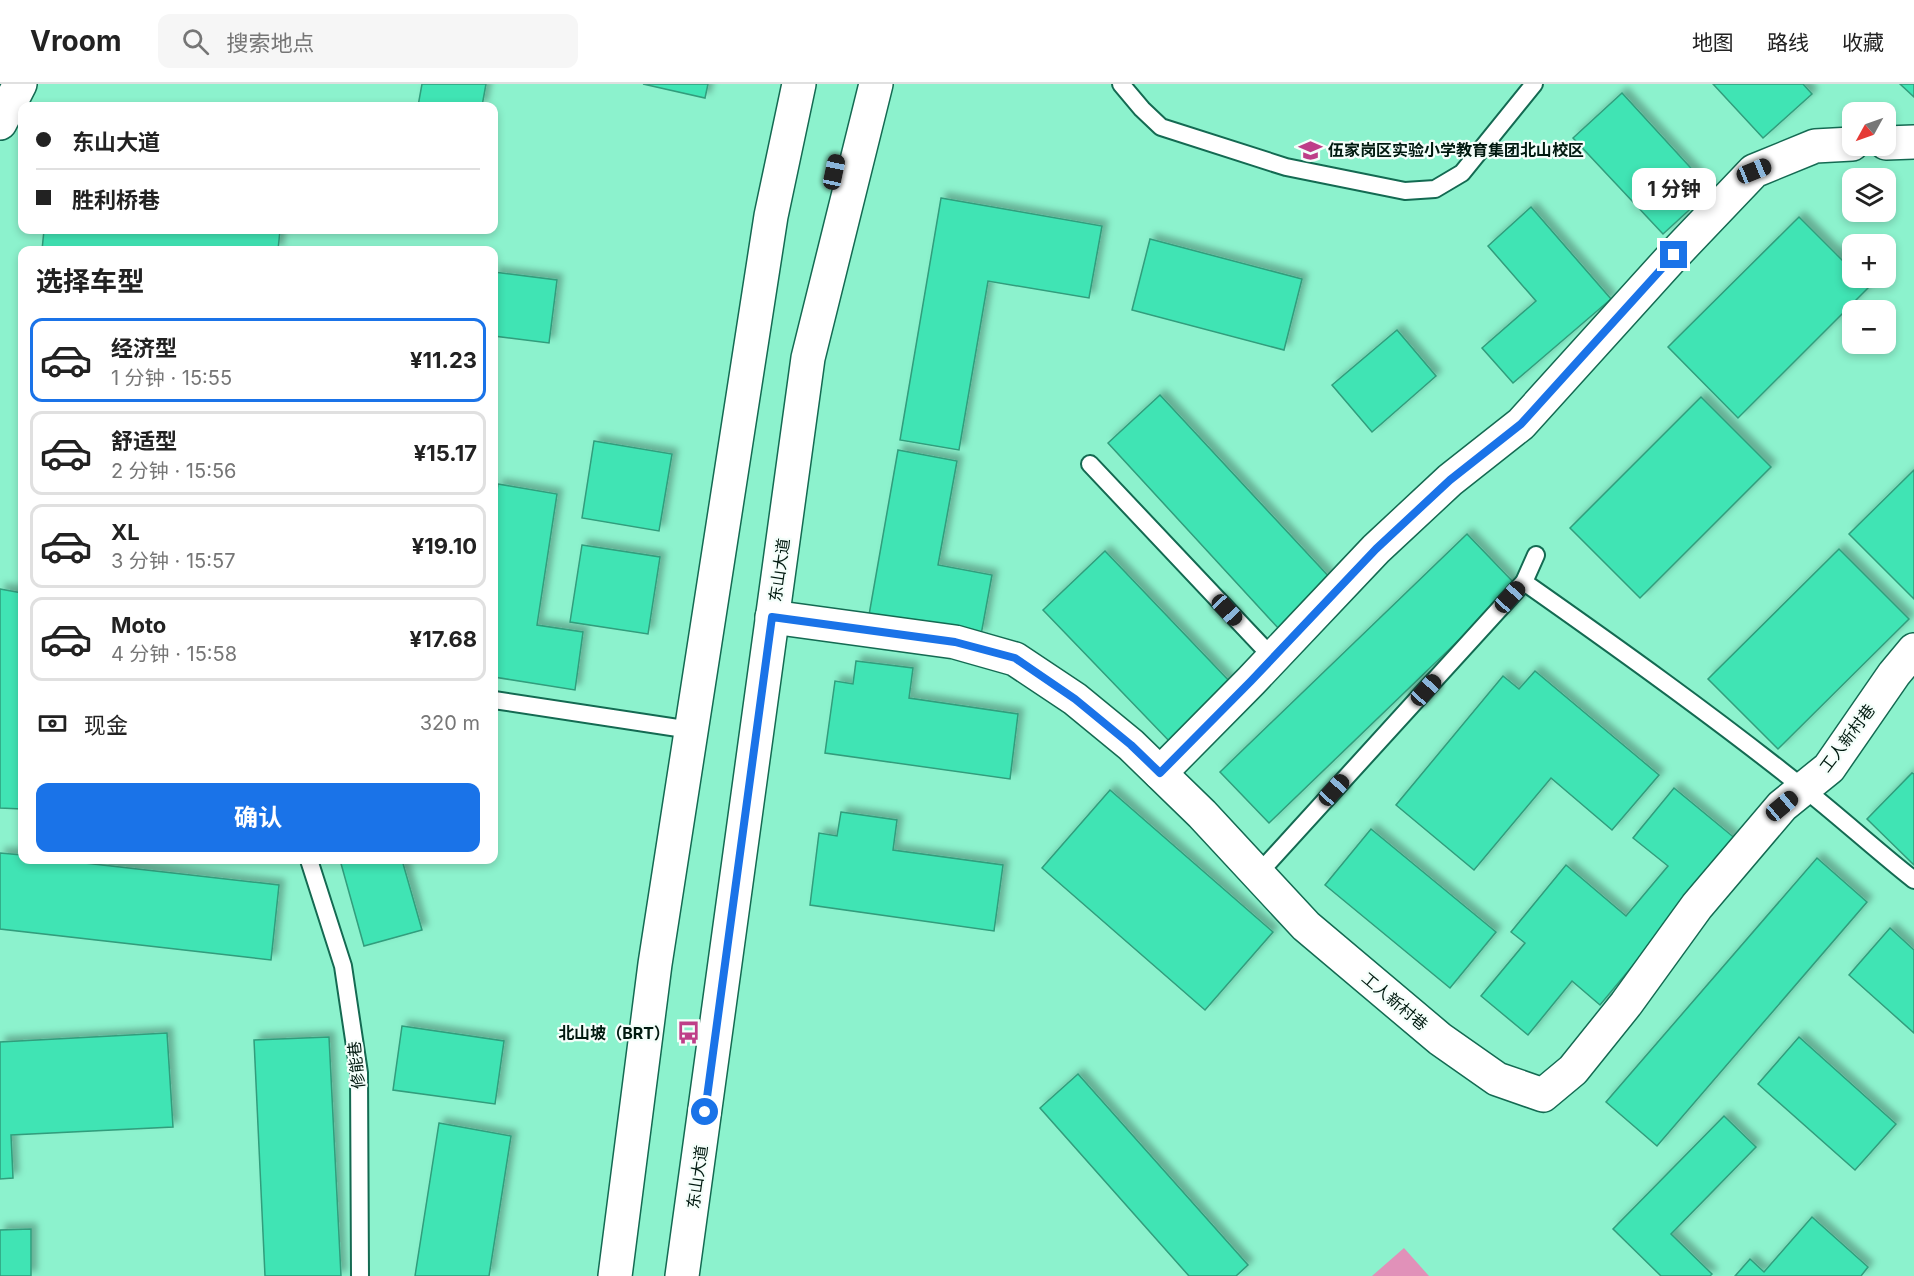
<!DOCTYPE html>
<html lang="zh">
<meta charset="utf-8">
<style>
:root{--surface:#fff;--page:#f6f6f6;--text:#222;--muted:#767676;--line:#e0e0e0;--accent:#1a73e8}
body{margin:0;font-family:Inter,"Noto Sans SC",sans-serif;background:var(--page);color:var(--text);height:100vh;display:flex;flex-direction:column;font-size:22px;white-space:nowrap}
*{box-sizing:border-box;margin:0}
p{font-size:20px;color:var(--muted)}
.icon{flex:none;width:33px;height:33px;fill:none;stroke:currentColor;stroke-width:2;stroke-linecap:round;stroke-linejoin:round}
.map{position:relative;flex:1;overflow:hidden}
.sheet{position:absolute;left:18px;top:162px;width:480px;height:618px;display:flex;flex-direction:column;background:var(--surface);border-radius:12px;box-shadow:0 3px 9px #0003}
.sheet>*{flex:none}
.guide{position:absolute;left:18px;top:18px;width:480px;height:132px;border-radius:12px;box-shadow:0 3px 9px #0003;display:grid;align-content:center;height:132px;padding:0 18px;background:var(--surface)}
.needle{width:39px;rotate:230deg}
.controls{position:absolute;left:1842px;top:18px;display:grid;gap:12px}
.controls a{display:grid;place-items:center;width:54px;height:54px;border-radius:12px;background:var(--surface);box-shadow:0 3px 9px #0003;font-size:30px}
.end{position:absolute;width:27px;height:27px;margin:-14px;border:8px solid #1a73e8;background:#fff;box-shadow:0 0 0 3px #fff}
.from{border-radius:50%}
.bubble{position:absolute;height:42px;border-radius:12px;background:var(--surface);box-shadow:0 3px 9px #0003;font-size:20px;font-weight:700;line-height:42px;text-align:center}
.car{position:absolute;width:18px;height:36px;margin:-18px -9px;border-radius:8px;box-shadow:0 0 4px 2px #0007;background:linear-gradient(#222 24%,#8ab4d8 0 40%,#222 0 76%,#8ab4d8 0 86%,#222 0)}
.guide b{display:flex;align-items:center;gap:21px;height:57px;font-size:22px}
.guide b+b{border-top:2px solid var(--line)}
.guide i{width:15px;height:15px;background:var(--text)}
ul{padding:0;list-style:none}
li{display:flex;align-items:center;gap:18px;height:84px;margin:0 12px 9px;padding:0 6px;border:3px solid var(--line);border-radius:12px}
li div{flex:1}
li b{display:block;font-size:22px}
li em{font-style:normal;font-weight:700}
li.active{border-color:var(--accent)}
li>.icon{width:54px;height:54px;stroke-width:1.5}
h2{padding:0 18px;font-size:27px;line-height:72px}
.pay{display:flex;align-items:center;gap:15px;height:66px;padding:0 18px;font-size:22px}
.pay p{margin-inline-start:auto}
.primary-button{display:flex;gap:12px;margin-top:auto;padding:12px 18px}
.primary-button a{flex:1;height:69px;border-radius:12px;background:var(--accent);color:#fff;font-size:24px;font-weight:700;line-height:69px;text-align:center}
header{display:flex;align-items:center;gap:36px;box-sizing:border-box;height:84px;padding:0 30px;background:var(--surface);border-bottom:2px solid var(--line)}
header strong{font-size:28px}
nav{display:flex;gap:33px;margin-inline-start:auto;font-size:21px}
.search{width:420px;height:54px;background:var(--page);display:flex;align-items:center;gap:15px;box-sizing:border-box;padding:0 21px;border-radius:12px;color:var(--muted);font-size:22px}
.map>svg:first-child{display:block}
.green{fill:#e191b9}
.building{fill:#3fe4b4;stroke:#319d7c;stroke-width:1.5;filter:url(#shadow)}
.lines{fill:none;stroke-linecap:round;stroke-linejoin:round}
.lane-casing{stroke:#146a52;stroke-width:20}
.street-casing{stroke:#146a52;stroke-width:36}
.primary-casing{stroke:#146a52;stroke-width:36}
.lane{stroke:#fff;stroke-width:16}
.street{stroke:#fff;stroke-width:33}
.primary{stroke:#fff;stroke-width:33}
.route{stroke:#1a73e8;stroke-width:8}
.labels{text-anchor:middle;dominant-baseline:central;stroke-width:4.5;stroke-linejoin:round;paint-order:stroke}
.poi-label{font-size:16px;font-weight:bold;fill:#00190f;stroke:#f4fefa;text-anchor:start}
.street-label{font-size:16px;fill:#00190f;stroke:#f4fefa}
</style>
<header>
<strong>Vroom</strong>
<div class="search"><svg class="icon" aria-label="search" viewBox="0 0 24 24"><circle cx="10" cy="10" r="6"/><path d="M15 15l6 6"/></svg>搜索地点</div>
<nav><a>地图</a><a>路线</a><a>收藏</a></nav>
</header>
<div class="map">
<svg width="1914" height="1192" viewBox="0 0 1914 1192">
<defs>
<filter id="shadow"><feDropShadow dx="5.5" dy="-5.5" stdDeviation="3" flood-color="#0004"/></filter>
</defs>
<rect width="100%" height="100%" fill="#8cf2cd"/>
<path class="green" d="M 1404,1164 L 1429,1192 L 1372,1192 Z"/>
<g class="building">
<path d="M 422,0 L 486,0 L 482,22 L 418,22 Z"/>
<path d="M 643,0 L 708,0 L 705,14 Z"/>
<path d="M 1713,0 L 1803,0 L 1812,10 L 1763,54 Z"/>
<path d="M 1900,0 L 1914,0 L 1914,13 Z"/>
<path d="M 1622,9 L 1711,106 L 1663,150 L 1573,54 Z"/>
<path d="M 941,114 L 1102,142 L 1089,214 L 988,197 L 959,366 L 900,356 Z"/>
<path d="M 1531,123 L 1611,215 L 1513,299 L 1482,264 L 1536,217 L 1488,162 Z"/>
<path d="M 1799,133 L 1852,186 L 1852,194 L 1860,194 L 1869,203 L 1738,334 L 1668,263 Z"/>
<path d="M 44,146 L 280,146 L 278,166 L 42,166 Z"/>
<path d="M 1150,155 L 1302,195 L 1284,266 L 1132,226 Z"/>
<path d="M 494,188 L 557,196 L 549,259 L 494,252 Z"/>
<path d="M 1397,246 L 1436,292 L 1372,348 L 1332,301 Z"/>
<path d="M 1160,311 L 1332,496 L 1279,545 L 1108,359 Z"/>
<path d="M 1701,313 L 1771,383 L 1640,514 L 1570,444 Z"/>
<path d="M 594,357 L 672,370 L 659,447 L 582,434 Z"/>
<path d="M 898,366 L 957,377 L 938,481 L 992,491 L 981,551 L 869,531 Z"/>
<path d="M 1914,386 L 1914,515 L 1849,450 Z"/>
<path d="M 498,400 L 557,410 L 537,541 L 583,548 L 575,606 L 494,593 L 494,428 Z"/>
<path d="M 1467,450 L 1516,501 L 1269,739 L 1220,688 Z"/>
<path d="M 582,461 L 660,473 L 648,550 L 570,538 Z"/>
<path d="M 1839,465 L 1909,535 L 1778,665 L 1708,595 Z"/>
<path d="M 1105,467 L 1233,601 L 1172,660 L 1043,526 Z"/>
<path d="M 0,505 L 22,509 L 22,725 L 0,724 Z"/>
<path d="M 856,577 L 913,584 L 909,614 L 1018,630 L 1010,695 L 825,669 L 835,597 L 853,600 Z"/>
<path d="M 1535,587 L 1659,691 L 1612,746 L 1551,694 L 1474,786 L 1396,721 L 1503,592 L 1519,605 Z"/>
<path d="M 1912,689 L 1914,690 L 1914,781 L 1867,735 Z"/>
<path d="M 1674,704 L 1737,756 L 1600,921 L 1572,897 L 1528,951 L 1481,912 L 1525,859 L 1511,848 L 1566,781 L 1626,832 L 1668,782 L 1633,754 Z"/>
<path d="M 1110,706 L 1273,848 L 1205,926 L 1042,784 Z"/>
<path d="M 841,728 L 897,736 L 893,766 L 1003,781 L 994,847 L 810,821 L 819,749 L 837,752 Z"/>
<path d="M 1371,745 L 1496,848 L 1450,904 L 1325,801 Z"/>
<path d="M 0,769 L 22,771 L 22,776 L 58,776 L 279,801 L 271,876 L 0,845 Z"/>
<path d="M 1817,774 L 1867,818 L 1657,1062 L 1606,1018 Z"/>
<path d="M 340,776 L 402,776 L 422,846 L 364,862 Z"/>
<path d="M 1890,844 L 1914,866 L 1914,949 L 1849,891 Z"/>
<path d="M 402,942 L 504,957 L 495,1020 L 393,1006 Z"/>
<path d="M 167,949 L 173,1043 L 11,1051 L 13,1094 L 0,1095 L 0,958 Z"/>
<path d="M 329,953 L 341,1192 L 265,1192 L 254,956 Z"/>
<path d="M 1799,953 L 1896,1040 L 1855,1086 L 1758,1000 Z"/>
<path d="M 1078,990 L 1248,1181 L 1236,1192 L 1189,1192 L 1040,1024 Z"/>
<path d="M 1724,1032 L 1756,1063 L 1671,1150 L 1712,1190 L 1710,1192 L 1661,1192 L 1613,1145 Z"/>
<path d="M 439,1039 L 511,1052 L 489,1192 L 415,1192 Z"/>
<path d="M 1812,1133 L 1868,1183 L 1861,1192 L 1735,1192 L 1750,1175 L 1764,1188 Z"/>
<path d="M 31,1145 L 31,1192 L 0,1192 L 0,1146 Z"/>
</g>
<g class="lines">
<defs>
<g id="lane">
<path d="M 1121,0 L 1142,25 L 1161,43 L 1286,83 L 1405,107 L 1435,105 L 1462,89 L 1534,0"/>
<path d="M 1090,380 L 1273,574"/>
<path d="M 1524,498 C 1618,564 1712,631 1802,703 C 1840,733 1876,766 1914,796"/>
<path d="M 494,616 L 691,646"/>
<path d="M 309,776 L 343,882 L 359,989 L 360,1192"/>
<path d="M 1258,790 L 1524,498 L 1536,471"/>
</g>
<g id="street">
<path d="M 0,39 L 20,0"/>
<path d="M 1886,59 L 1914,58"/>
<path d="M 772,533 L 955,558 L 1015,575 L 1075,615 L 1131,661 L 1202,730 L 1306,842 L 1440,955 L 1497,995 L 1543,1011 L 1573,986 L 1626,920 L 1697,822 L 1782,722 L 1829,684 L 1894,590 L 1914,566"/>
<path d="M 1160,689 L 1251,597 L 1376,465 L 1450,396 L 1521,340 L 1674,171 L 1754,87 L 1815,62 L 1852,60"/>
</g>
<g id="primary">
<path d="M 615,1192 L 655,880 L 771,132 L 799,0"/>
<path d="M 682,1192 L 808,274 L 876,0"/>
</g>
</defs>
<use href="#lane" class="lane-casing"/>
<use href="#street" class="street-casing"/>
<use href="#primary" class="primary-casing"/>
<use href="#lane" class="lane"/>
<use href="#street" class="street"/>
<use href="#primary" class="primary"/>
</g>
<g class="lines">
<path class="route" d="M 705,1028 L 772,533 L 955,558 L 1015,574 L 1075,615 L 1131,661 L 1160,689 L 1251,597 L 1376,465 L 1450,396 L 1521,340 L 1674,171"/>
</g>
<defs>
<symbol id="school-bare" viewBox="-9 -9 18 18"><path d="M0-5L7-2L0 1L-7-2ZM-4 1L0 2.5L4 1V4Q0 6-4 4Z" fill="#be3e88" stroke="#f4fefa" stroke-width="2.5" paint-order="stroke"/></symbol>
<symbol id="bus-bare" viewBox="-9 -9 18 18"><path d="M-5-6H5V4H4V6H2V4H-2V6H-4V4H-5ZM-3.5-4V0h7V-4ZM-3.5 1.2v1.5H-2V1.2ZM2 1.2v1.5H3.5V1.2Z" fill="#be3e88" stroke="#f4fefa" stroke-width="2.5" paint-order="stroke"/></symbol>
</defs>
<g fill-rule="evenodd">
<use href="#school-bare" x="1294" y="50" width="33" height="33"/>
<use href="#bus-bare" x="672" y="932" width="33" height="33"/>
</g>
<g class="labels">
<g class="poi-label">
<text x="1328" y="66">伍家岗区实验小学教育集团北山校区</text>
<text x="670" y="949" text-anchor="end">北山坡（BRT）</text>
</g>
<g class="street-label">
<text transform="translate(779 486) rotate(-82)">东山大道</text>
<text transform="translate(1847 654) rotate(-53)">工人新村巷</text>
<text transform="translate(1395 917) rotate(40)">工人新村巷</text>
<text transform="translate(356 981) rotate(-96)">修能巷</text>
<text transform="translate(697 1093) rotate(-82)">东山大道</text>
</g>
</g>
</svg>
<div class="controls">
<a><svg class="needle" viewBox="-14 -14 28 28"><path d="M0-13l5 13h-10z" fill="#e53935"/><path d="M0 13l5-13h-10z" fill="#767676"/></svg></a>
<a><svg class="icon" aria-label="layers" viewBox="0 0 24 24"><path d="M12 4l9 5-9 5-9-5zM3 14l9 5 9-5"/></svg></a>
<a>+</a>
<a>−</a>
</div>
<i class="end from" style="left:705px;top:1028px"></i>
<i class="end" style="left:1674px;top:171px"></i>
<div class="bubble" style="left:1632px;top:84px;width:84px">1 分钟</div>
<i class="car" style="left:1754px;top:87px;rotate:68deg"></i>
<i class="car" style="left:834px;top:88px;rotate:12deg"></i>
<i class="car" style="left:1510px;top:513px;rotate:42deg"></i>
<i class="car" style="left:1227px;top:526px;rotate:137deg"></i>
<i class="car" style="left:1426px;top:606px;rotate:42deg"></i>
<i class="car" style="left:1334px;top:706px;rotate:42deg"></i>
<i class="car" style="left:1782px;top:722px;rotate:50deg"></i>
<div class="guide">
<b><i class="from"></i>东山大道</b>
<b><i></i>胜利桥巷</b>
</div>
<section class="sheet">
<h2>选择车型</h2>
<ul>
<li class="active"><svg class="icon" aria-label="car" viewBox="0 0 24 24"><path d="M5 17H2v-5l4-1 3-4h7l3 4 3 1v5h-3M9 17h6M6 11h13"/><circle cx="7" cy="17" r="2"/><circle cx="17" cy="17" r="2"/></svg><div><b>经济型</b><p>1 分钟 · 15:55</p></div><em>¥11.23</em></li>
<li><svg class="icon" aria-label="car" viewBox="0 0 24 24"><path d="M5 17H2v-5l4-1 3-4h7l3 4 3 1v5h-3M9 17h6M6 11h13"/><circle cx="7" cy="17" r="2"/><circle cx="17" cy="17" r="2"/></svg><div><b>舒适型</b><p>2 分钟 · 15:56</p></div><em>¥15.17</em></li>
<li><svg class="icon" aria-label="car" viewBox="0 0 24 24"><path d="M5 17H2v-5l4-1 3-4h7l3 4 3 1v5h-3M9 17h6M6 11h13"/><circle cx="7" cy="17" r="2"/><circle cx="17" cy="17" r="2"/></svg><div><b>XL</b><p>3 分钟 · 15:57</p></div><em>¥19.10</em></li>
<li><svg class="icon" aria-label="car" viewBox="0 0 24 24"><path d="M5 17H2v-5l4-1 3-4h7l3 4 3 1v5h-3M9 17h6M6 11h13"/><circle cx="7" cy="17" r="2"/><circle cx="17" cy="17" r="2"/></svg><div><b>Moto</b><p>4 分钟 · 15:58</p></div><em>¥17.68</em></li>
</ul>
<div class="pay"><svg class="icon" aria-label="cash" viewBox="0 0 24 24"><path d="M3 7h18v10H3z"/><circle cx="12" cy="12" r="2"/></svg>现金<p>320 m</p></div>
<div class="primary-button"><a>确认</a></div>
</section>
</div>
